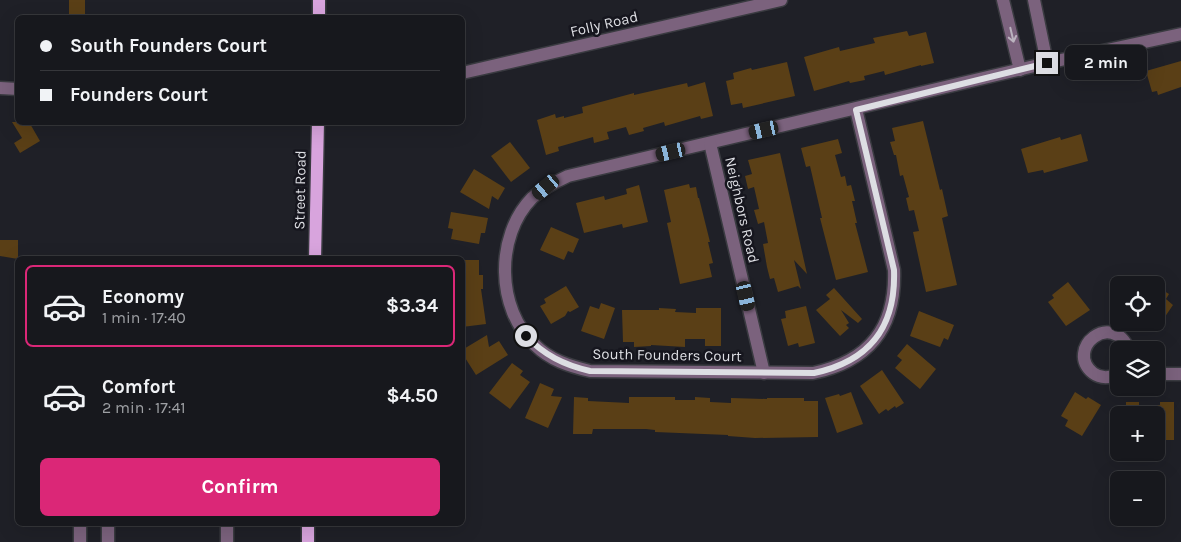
<!DOCTYPE html>
<meta charset="utf-8">
<style>
:root{--surface:#17181d;--page:#24252a;--text:#f1f3f6;--muted:#9ea0a4;--line:#36373b;--accent:#db2777}
body{margin:0;font-family:Karla,sans-serif;background:var(--page);color:var(--text);height:100vh;display:flex;flex-direction:column;font-size:19px;white-space:nowrap}
*{box-sizing:border-box;margin:0}
p{font-size:16px;color:var(--muted)}
.icon{flex:none;width:28px;height:28px;fill:none;stroke:currentColor;stroke-width:2;stroke-linecap:round;stroke-linejoin:round}
.map{position:relative;flex:1;overflow:hidden}
.side{position:absolute;left:15px;top:256px;width:450px;height:270px;display:flex;flex-direction:column;background:var(--surface);border-radius:8px;box-shadow:0 5px 20px #0002,0 0 0 1px var(--line)}
.side>*{flex:none}
.banner{position:absolute;left:15px;top:15px;width:450px;height:110px;border-radius:8px;box-shadow:0 5px 20px #0002,0 0 0 1px var(--line);display:grid;align-content:center;height:110px;padding:0 25px;background:var(--surface)}
.fabs{position:absolute;left:1110px;top:276px;display:grid;gap:10px}
.fabs a{display:grid;place-items:center;width:55px;height:55px;border-radius:8px;background:var(--surface);box-shadow:0 5px 20px #0002,0 0 0 1px var(--line);font-size:25px}
.end{position:absolute;width:22px;height:22px;margin:-11px;border:6px solid #dddee3;background:#111;box-shadow:0 0 0 2px #111}
.from{border-radius:50%}
.bubble{position:absolute;height:35px;border-radius:8px;background:var(--surface);box-shadow:0 5px 20px #0002,0 0 0 1px var(--line);font-size:16px;font-weight:700;line-height:35px;text-align:center}
.car{position:absolute;width:15px;height:30px;margin:-15px -8px;border-radius:6px;box-shadow:0 0 4px 1px #0007;background:linear-gradient(#222 24%,#8ab4d8 0 40%,#222 0 76%,#8ab4d8 0 86%,#222 0)}
.banner b{display:flex;align-items:center;gap:18px;height:48px;font-size:19px}
.banner b+b{border-top:1px solid var(--line)}
.banner i{width:12px;height:12px;background:var(--text)}
ul{padding:9px 0 0;list-style:none}
li{display:flex;align-items:center;gap:15px;height:82px;margin:0 10px 8px;padding:0 15px;border:2px solid transparent;border-radius:8px}
li div{flex:1}
li b{display:block;font-size:19px}
li em{font-style:normal;font-weight:700}
li.current{border-color:var(--accent)}
li>.icon{width:45px;height:45px;stroke-width:1.5}
.button{display:flex;gap:10px;margin-top:auto;padding:10px 25px}
.button a{flex:1;height:58px;border-radius:8px;background:var(--accent);color:#fff;font-size:20px;font-weight:700;line-height:58px;text-align:center}
.map>svg:first-child{display:block}
.building{fill:#5a3f16}
.lines{fill:none;stroke-linecap:round;stroke-linejoin:round}
.minor-casing{stroke:#3a3b41;stroke-width:15}
.major-casing{stroke:#3a3b41;stroke-width:15}
.minor{stroke:#7b627d;stroke-width:12}
.major{stroke:#d8a4dd;stroke-width:12}
.oneway{stroke:#bbb3bf}
.route{stroke:#dddee3;stroke-width:6}
.labels{text-anchor:middle;dominant-baseline:central;stroke-width:5;stroke-linejoin:round;paint-order:stroke}
.street-label{font-size:15px;fill:#dddee3;stroke:#16161e}
</style>
<div class="map">
<svg width="1181" height="542" viewBox="0 0 1181 542">
<rect width="100%" height="100%" fill="#1f2027"/>
<g class="building">
<rect x="69" y="0" width="16" height="18"/>
<path d="M 907,31 L 909,36 L 926,32 L 934,63 L 921,66 L 921,65 L 885,75 L 884,71 L 864,76 L 865,80 L 850,83 L 849,81 L 814,91 L 804,57 L 839,47 L 840,51 L 875,43 L 873,38 Z"/>
<path d="M 1181,61 L 1181,87 L 1158,95 L 1157,91 L 1152,92 L 1146,71 Z"/>
<path d="M 787,62 L 795,96 L 743,108 L 742,103 L 731,105 L 726,81 L 734,79 L 733,73 L 751,68 L 752,70 Z"/>
<path d="M 705,82 L 713,116 L 701,119 L 700,116 L 665,126 L 664,122 L 643,128 L 644,131 L 629,135 L 626,127 L 607,132 L 609,139 L 594,143 L 593,137 L 558,147 L 559,151 L 546,155 L 537,120 L 555,114 L 556,118 L 564,116 L 564,118 L 583,113 L 582,107 L 634,93 L 634,95 L 687,83 L 688,87 Z"/>
<path d="M 923,121 L 940,190 L 942,189 L 948,216 L 942,218 L 957,285 L 926,292 L 913,232 L 919,231 L 914,210 L 909,211 L 906,198 L 909,197 L 903,175 L 900,176 L 896,155 L 894,155 L 890,142 L 895,141 L 892,128 Z"/>
<path d="M 12,122 L 29,122 L 40,141 L 20,153 L 14,143 L 22,138 Z"/>
<path d="M 1081,134 L 1088,161 L 1044,173 L 1043,170 L 1028,173 L 1021,149 L 1060,137 L 1061,140 Z"/>
<path d="M 838,139 L 842,153 L 835,155 L 841,177 L 845,176 L 847,186 L 851,185 L 855,201 L 852,201 L 857,223 L 855,223 L 868,272 L 836,280 L 820,218 L 822,218 L 810,166 L 806,167 L 801,148 Z"/>
<path d="M 510,142 L 530,168 L 511,182 L 491,156 Z"/>
<path d="M 780,153 L 807,274 L 794,260 L 801,289 L 798,286 L 778,292 L 774,278 L 770,279 L 767,267 L 763,244 L 768,243 L 764,222 L 758,224 L 754,210 L 759,209 L 754,187 L 748,189 L 745,176 L 752,174 L 748,160 Z"/>
<path d="M 474,169 L 505,188 L 498,200 L 492,196 L 489,209 L 460,192 Z"/>
<path d="M 689,184 L 690,188 L 696,187 L 698,198 L 699,198 L 710,242 L 708,242 L 713,263 L 709,264 L 712,277 L 680,284 L 667,223 L 671,222 L 664,190 Z"/>
<path d="M 639,185 L 648,222 L 623,228 L 622,224 L 584,233 L 576,203 L 604,196 L 605,200 L 627,194 L 626,189 Z"/>
<path d="M 451,212 L 488,218 L 485,233 L 481,233 L 479,244 L 451,239 L 453,229 L 448,228 Z"/>
<path d="M 551,227 L 579,239 L 573,253 L 568,251 L 564,260 L 540,250 Z"/>
<path d="M 0,240 L 18,240 L 18,259 L 0,256 Z"/>
<path d="M 462,260 L 479,260 L 479,275 L 483,275 L 483,289 L 481,289 L 486,324 L 462,327 Z"/>
<path d="M 1068,282 L 1090,310 L 1066,326 L 1048,302 L 1054,298 L 1052,295 Z"/>
<path d="M 566,286 L 579,307 L 570,312 L 568,311 L 565,316 L 551,324 L 540,306 L 546,303 L 544,299 Z"/>
<path d="M 1156,286 L 1169,294 L 1166,299 L 1173,305 L 1156,330 Z"/>
<path d="M 834,288 L 862,319 L 858,323 L 841,310 L 849,323 L 846,325 L 849,328 L 840,336 L 816,310 L 830,299 L 826,295 Z"/>
<path d="M 601,303 L 615,308 L 604,339 L 581,331 L 590,306 L 599,309 Z"/>
<path d="M 806,306 L 815,343 L 799,347 L 798,343 L 788,346 L 781,319 L 786,318 L 785,311 Z"/>
<path d="M 659,308 L 676,309 L 675,312 L 696,313 L 696,308 L 721,308 L 721,346 L 705,346 L 705,339 L 685,339 L 685,347 L 651,345 L 651,346 L 634,347 L 634,342 L 623,342 L 622,310 L 659,310 Z"/>
<path d="M 919,311 L 954,325 L 948,340 L 944,338 L 940,347 L 910,336 Z"/>
<path d="M 487,335 L 489,347 L 499,341 L 508,355 L 476,375 L 462,353 L 462,350 Z"/>
<path d="M 907,344 L 936,369 L 920,389 L 895,368 L 902,360 L 897,356 Z"/>
<path d="M 512,363 L 523,371 L 520,375 L 530,382 L 510,409 L 489,393 Z"/>
<path d="M 882,370 L 904,403 L 896,408 L 895,406 L 888,411 L 886,409 L 879,414 L 860,386 Z"/>
<path d="M 540,383 L 554,389 L 551,396 L 562,397 L 548,428 L 525,418 Z"/>
<path d="M 851,392 L 863,424 L 837,433 L 825,398 L 839,394 L 840,396 Z"/>
<path d="M 1075,392 L 1086,399 L 1088,397 L 1101,405 L 1082,436 L 1065,426 L 1068,420 L 1061,416 Z"/>
<path d="M 574,397 L 588,398 L 588,401 L 629,403 L 629,397 L 675,397 L 675,400 L 695,400 L 695,397 L 710,398 L 710,402 L 731,403 L 731,398 L 767,399 L 767,398 L 804,398 L 804,401 L 818,401 L 818,437 L 755,438 L 728,436 L 728,435 L 655,432 L 655,430 L 646,429 L 593,429 L 592,434 L 573,434 Z"/>
<path d="M 1126,402 L 1139,402 L 1139,405 L 1160,405 L 1160,402 L 1174,402 L 1174,440 L 1156,440 L 1156,415 L 1126,415 Z"/>
</g>
<g class="lines">
<defs>
<g id="minor">
<path d="M 1003,0 L 1020,70"/>
<path d="M 1034,0 L 1047,63"/>
<path d="M 462,73 L 781,0"/>
<path d="M 0,88 L 18,89"/>
<path d="M 856,109 L 894,270 C 896,327 870,361 813,373 L 590,371 C 569,366 550,360 535,345 C 496,309 495,236 532,198 C 543,188 555,182 568,176 L 1047,63 L 1181,34"/>
<path d="M 710,143 L 764,373"/>
<path d="M 1119,374 C 1110,378 1101,379 1093,373 C 1064,349 1112,309 1129,350"/>
<path d="M 1156,374 L 1181,374"/>
<path d="M 227,524 L 227,542"/>
<path d="M 80,542 L 80,524"/>
<path d="M 108,542 L 108,524"/>
</g>
<g id="major">
<path d="M 319,18 L 319,0"/>
<path d="M 315,259 L 318,122"/>
<path d="M 308,542 L 308,524"/>
</g>
</defs>
<use href="#minor" class="minor-casing"/>
<use href="#major" class="major-casing"/>
<use href="#minor" class="minor"/>
<use href="#major" class="major"/>
</g>
<defs><path id="oneway-shaft" d="M-6 0H5M1.5-3L5.5 0L1.5 3" fill="none" stroke-width="1.6" stroke-linecap="round" stroke-linejoin="round" transform="scale(1.25)"/></defs>
<use class="oneway" href="#oneway-shaft" transform="translate(1012 35) rotate(77)"/>
<g class="lines">
<path class="route" d="M 526,336 C 544,355 564,365 590,371 L 814,373 C 870,361 896,327 894,270 L 856,110 L 1047,63"/>
</g>
<g class="labels">
<g class="street-label">
<text transform="translate(604 24) rotate(-13)">Folly Road</text>
<text transform="translate(300 190) rotate(-89)">Street Road</text>
<text transform="translate(742 210) rotate(77)">Neighbors Road</text>
<text transform="translate(667 355) rotate(1)">South Founders Court</text>
</g>
</g>
</svg>
<div class="fabs">
<a><svg class="icon" aria-label="locate" viewBox="0 0 24 24"><circle cx="12" cy="12" r="6"/><path d="M12 2v4M12 18v4M2 12h4M18 12h4"/></svg></a>
<a><svg class="icon" aria-label="layers" viewBox="0 0 24 24"><path d="M12 4l9 5-9 5-9-5zM3 14l9 5 9-5"/></svg></a>
<a>+</a>
<a>−</a>
</div>
<i class="end from" style="left:526px;top:336px"></i>
<i class="end" style="left:1047px;top:63px"></i>
<div class="bubble" style="left:1065px;top:45px;width:82px">2 min</div>
<i class="car" style="left:764px;top:130px;rotate:257deg"></i>
<i class="car" style="left:671px;top:152px;rotate:257deg"></i>
<i class="car" style="left:546px;top:187px;rotate:230deg"></i>
<i class="car" style="left:746px;top:296px;rotate:167deg"></i>
<div class="banner">
<b><i class="from"></i>South Founders Court</b>
<b><i></i>Founders Court</b>
</div>
<section class="side">
<ul>
<li class="current"><svg class="icon" aria-label="car" viewBox="0 0 24 24"><path d="M5 17H2v-5l4-1 3-4h7l3 4 3 1v5h-3M9 17h6M6 11h13"/><circle cx="7" cy="17" r="2"/><circle cx="17" cy="17" r="2"/></svg><div><b>Economy</b><p>1 min · 17:40</p></div><em>$3.34</em></li>
<li><svg class="icon" aria-label="car" viewBox="0 0 24 24"><path d="M5 17H2v-5l4-1 3-4h7l3 4 3 1v5h-3M9 17h6M6 11h13"/><circle cx="7" cy="17" r="2"/><circle cx="17" cy="17" r="2"/></svg><div><b>Comfort</b><p>2 min · 17:41</p></div><em>$4.50</em></li>
</ul>
<div class="button"><a>Confirm</a></div>
</section>
</div>
